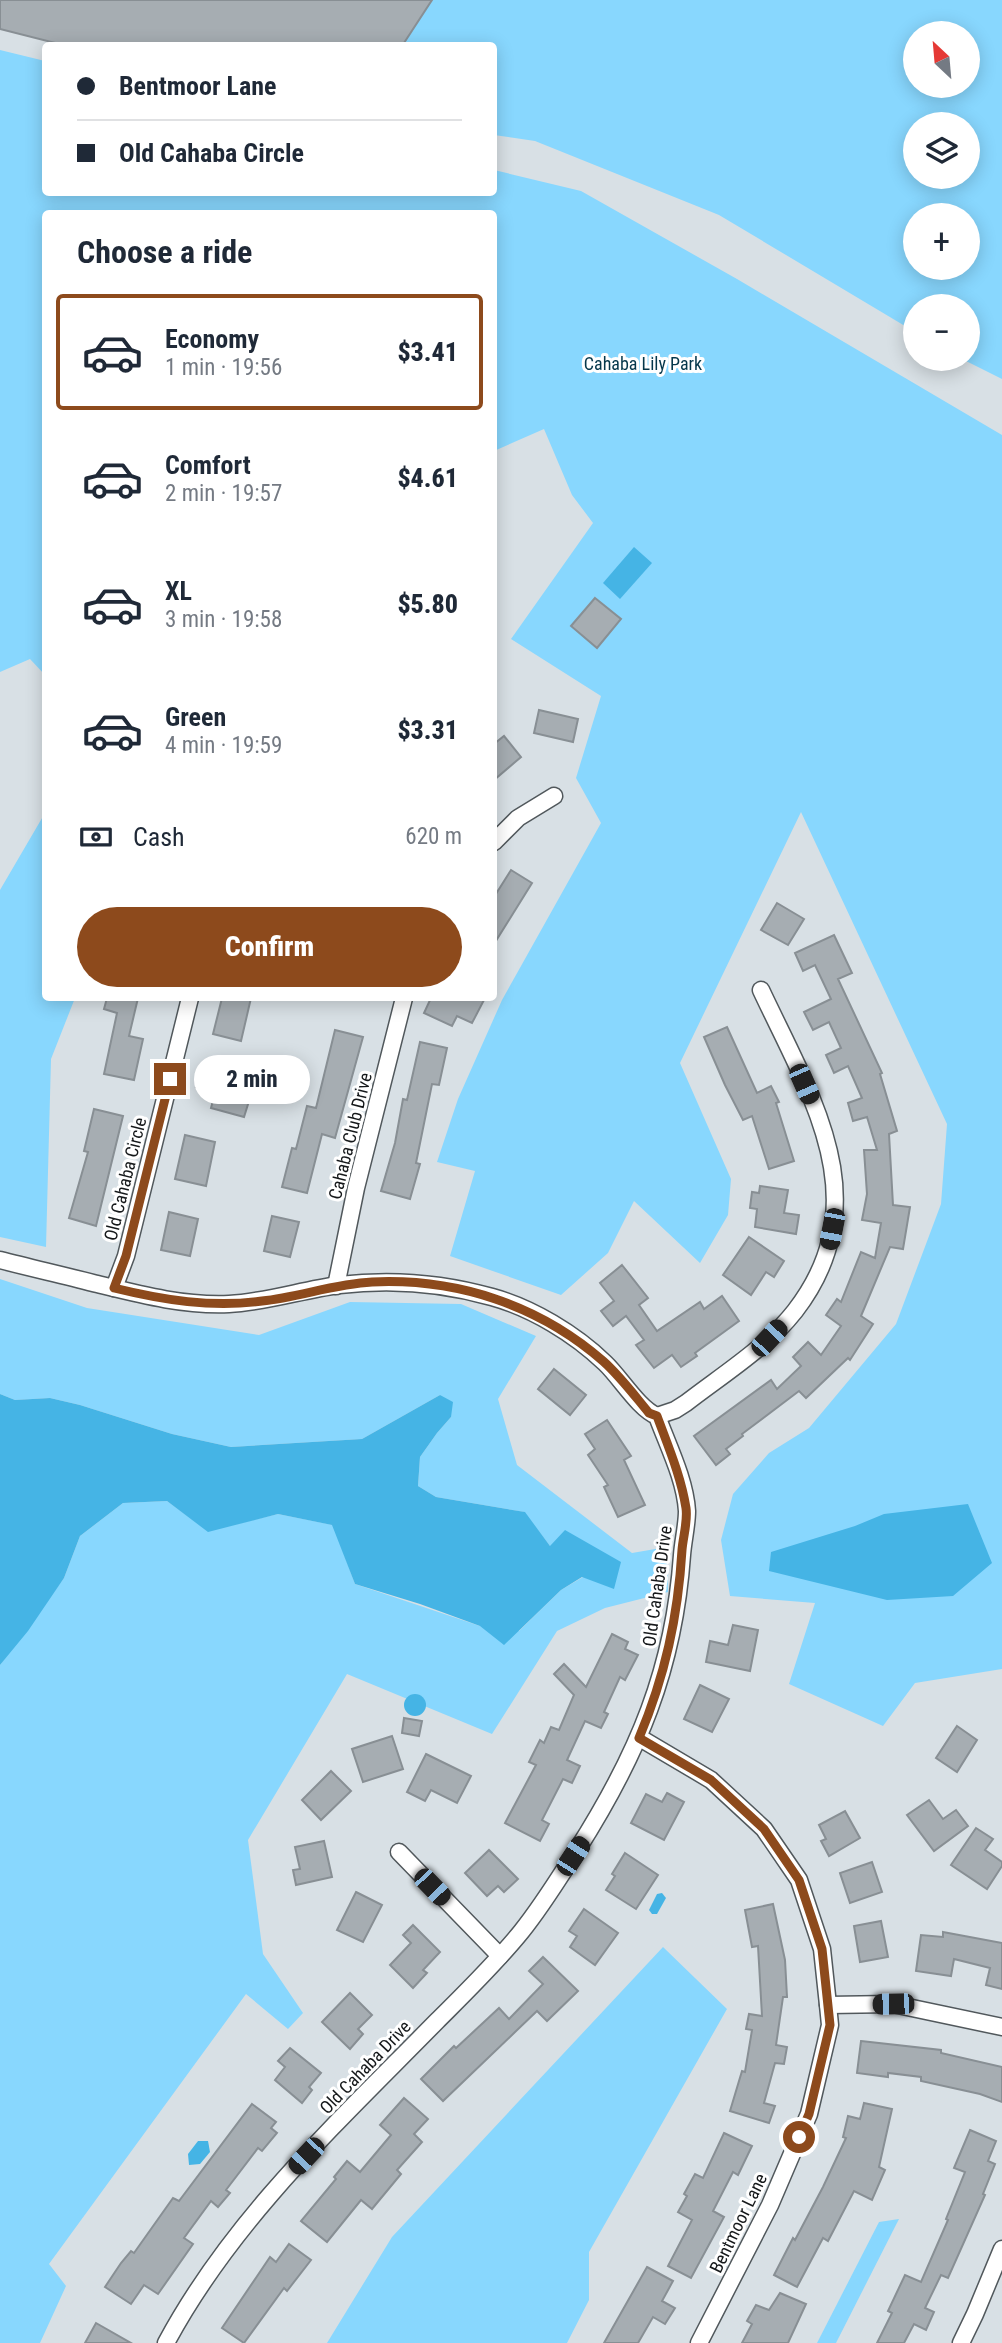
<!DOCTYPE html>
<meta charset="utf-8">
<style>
:root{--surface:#fff;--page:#f6f6f7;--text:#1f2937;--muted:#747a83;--line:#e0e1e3;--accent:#8d4a1c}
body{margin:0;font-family:"Roboto Condensed",sans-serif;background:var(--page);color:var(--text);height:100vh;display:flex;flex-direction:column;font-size:26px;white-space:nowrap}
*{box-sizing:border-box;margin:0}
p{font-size:23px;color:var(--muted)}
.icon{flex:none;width:38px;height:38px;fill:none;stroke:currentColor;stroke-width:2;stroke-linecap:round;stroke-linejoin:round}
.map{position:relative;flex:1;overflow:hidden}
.drawer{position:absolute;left:42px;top:210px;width:455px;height:791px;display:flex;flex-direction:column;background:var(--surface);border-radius:7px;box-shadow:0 4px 18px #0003}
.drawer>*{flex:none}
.top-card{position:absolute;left:42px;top:42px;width:455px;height:154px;border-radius:7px;box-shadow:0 4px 18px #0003;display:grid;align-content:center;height:154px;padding:0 35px;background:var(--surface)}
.needle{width:46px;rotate:334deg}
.fabs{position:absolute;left:903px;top:21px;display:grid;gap:14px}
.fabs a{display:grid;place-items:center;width:77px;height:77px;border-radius:50%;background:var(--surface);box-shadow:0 4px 18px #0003;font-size:35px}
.end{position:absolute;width:32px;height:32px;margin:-16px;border:9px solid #8d4a1c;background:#fff;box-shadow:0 0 0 4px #fff}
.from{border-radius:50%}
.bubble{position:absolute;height:49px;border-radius:24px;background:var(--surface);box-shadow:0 4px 18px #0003;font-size:23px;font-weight:800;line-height:49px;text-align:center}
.car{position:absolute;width:21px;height:42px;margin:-21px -10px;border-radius:9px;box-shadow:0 0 5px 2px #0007;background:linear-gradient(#222 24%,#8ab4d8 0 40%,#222 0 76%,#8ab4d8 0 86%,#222 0)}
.top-card b{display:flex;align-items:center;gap:24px;height:66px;font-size:26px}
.top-card b+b{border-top:2px solid var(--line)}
.top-card i{width:18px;height:18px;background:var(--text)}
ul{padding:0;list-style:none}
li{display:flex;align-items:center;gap:21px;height:116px;margin:0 14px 10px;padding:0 21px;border:4px solid transparent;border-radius:7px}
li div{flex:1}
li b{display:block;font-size:26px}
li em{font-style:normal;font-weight:800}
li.active{border-color:var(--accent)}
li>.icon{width:63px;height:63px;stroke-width:1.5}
h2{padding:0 35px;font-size:32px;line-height:84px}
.pay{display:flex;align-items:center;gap:18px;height:77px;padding:0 35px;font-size:26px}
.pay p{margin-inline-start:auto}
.action{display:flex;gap:14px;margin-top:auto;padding:14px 35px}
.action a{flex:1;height:80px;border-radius:42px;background:var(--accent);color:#fff;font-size:28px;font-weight:800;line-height:80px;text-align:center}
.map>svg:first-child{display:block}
.green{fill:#88d7fe;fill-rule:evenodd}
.water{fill:#45b4e5}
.building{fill:#a6adb2;stroke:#888f94;stroke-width:2}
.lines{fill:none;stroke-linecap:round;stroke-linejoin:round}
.street-casing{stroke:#51585c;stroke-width:19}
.street{stroke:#fff;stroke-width:16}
.route{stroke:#8d4a1c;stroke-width:9}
.labels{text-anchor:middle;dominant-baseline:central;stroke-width:6;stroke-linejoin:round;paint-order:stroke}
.park-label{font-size:18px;fill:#05374b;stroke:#fff}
.street-label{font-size:18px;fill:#15181a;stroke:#fff}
</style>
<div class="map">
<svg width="1002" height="2343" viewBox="0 0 1002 2343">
<rect width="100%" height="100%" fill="#d8e0e5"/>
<g class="green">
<path d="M 432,0 L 1002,0 L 1002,379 L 962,359 L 968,359 L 968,306 L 915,306 L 915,332 L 719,215 L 535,141 L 494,135 L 494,46 L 402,45 ZM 968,33 L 968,86 L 915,86 L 915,33 ZM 968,124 L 968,177 L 915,177 L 915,124 ZM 968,215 L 968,268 L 915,268 L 915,215 Z"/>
<path d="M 0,50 L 45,61 L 46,192 L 494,192 L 494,170 L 581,191 L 737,279 L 1002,435 L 1002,1669 L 915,1683 L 883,1726 L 789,1684 L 815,1603 L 730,1596 L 721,1540 L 733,1494 L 769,1453 L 809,1428 L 896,1324 L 941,1204 L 947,1124 L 801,812 L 680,1063 L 731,1179 L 728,1215 L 700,1263 L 634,1201 L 608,1253 L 561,1295 L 450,1256 L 475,1171 L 437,1162 L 458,1099 L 502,1000 L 601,823 L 576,778 L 601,696 L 511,639 L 593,523 L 572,495 L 544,429 L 494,451 L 494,214 L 46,214 L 45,675 L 30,659 L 0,672 Z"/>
<path d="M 45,813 L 46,998 L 75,998 L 51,1059 L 46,1247 L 0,1237 L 0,890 Z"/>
<path d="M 0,1279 L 87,1308 L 259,1335 L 350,1302 L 461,1304 L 536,1336 L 498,1399 L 517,1465 L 632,1553 L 667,1547 L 668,1592 L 605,1608 L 557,1631 L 492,1734 L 347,1674 L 248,1840 L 263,1954 L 303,2013 L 288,2029 L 246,1994 L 49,2264 L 66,2286 L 40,2343 L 0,2343 L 0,1665 L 64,1578 L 80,1536 L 123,1503 L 167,1501 L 208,1531 L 278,1514 L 333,1525 L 355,1584 L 480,1626 L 519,1631 L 561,1590 L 583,1577 L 550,1546 L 524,1512 L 436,1497 L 418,1486 L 420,1457 L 437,1433 L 451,1417 L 440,1395 L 362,1439 L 231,1447 L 172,1434 L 80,1405 L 50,1398 L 15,1400 L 0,1394 Z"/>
<path d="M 663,1947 L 727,2009 L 589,2252 L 589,2300 L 567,2343 L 327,2343 L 392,2237 Z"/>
<path d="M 899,2219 L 836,2343 L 817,2343 L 879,2222 Z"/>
</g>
<g class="water">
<path d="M 634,547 L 652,563 L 620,599 L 603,583 Z"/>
<path d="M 0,1394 L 15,1400 L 50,1398 L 80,1405 L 172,1434 L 231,1447 L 362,1439 L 440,1395 L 453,1402 L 451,1417 L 437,1433 L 420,1457 L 418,1486 L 436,1497 L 525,1512 L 550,1546 L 565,1530 L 621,1562 L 614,1589 L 582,1577 L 561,1590 L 504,1645 L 480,1626 L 420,1604 L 355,1584 L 332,1525 L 278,1514 L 208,1532 L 167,1501 L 123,1503 L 80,1536 L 64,1578 L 28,1631 L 0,1665 Z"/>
<path d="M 968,1504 L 992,1563 L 953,1596 L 887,1600 L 769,1571 L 771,1552 L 855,1526 L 884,1514 Z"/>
<circle cx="415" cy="1705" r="11"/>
<path d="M 662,1893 L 666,1898 L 657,1914 L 652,1914 L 649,1910 L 657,1894 Z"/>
<path d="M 198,2141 L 208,2141 L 210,2152 L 200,2164 L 189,2165 L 188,2154 Z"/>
</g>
<g class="building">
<path d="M 0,0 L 432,0 L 402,46 L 67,46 L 0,29 Z"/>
<path d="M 595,598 L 621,619 L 597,648 L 571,626 Z"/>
<path d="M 539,710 L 578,719 L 573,742 L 534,733 Z"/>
<path d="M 504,736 L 521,757 L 494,780 L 494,744 Z"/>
<path d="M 511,870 L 532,883 L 494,944 L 494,897 Z"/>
<path d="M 777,903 L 804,919 L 788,945 L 761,930 Z"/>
<path d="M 834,935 L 852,973 L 838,979 L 882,1073 L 880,1074 L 897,1131 L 889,1134 L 893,1205 L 910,1207 L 903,1249 L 890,1247 L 861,1316 L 873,1324 L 850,1360 L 848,1358 L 806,1398 L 799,1391 L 742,1434 L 743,1436 L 726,1449 L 730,1454 L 716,1465 L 694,1436 L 771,1380 L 777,1389 L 801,1366 L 793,1357 L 808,1342 L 821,1355 L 841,1326 L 826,1315 L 837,1299 L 841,1302 L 861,1252 L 875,1258 L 881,1223 L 862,1220 L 867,1194 L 864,1150 L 877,1150 L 867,1117 L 853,1121 L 848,1103 L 862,1098 L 848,1066 L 834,1073 L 826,1055 L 841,1048 L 829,1022 L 813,1030 L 804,1012 L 831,999 L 815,965 L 803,971 L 795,953 Z"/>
<path d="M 107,998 L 138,998 L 129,1036 L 143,1039 L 134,1080 L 104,1074 L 117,1013 L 104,1009 Z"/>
<path d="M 222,998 L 251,998 L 241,1041 L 213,1034 Z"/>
<path d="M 431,998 L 485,998 L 472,1023 L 457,1016 L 452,1026 L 424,1013 Z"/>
<path d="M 727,1027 L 757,1093 L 771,1086 L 779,1102 L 776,1103 L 794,1161 L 769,1169 L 752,1116 L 743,1120 L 725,1085 L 704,1037 Z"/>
<path d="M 335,1030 L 363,1037 L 335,1138 L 322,1134 L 307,1193 L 282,1187 L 292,1148 L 296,1149 L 307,1106 L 316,1108 Z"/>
<path d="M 420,1042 L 447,1048 L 439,1085 L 432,1084 L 416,1163 L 420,1164 L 410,1199 L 381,1191 L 395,1143 L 403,1099 L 407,1100 Z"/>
<path d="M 201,1068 L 243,1080 L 238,1099 L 249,1101 L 244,1117 L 211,1108 L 215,1093 L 196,1087 Z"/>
<path d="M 94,1109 L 123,1116 L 96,1226 L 69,1218 L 88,1152 L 84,1151 Z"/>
<path d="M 185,1135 L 215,1142 L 206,1186 L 175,1179 Z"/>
<path d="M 760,1186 L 788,1190 L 784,1213 L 799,1215 L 796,1234 L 755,1227 L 757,1209 L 750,1208 L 752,1192 L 759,1193 Z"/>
<path d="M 169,1212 L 198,1219 L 190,1256 L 161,1250 Z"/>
<path d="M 272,1216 L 299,1222 L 290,1257 L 264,1251 Z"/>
<path d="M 749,1237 L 784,1261 L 774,1277 L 766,1272 L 751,1295 L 723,1275 Z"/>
<path d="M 622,1265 L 648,1298 L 639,1305 L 657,1331 L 700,1302 L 704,1309 L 722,1296 L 739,1321 L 695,1353 L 697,1356 L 681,1367 L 672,1355 L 654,1368 L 636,1345 L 644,1340 L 626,1316 L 613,1326 L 601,1311 L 614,1301 L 600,1283 Z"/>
<path d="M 554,1369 L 586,1395 L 570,1415 L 538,1389 Z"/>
<path d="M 607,1420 L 631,1456 L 624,1460 L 645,1505 L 618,1517 L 604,1487 L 608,1485 L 588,1455 L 595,1449 L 585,1434 Z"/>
<path d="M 733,1625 L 758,1630 L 750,1671 L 706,1662 L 710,1641 L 728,1645 Z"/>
<path d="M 612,1634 L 628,1642 L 625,1649 L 638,1655 L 625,1680 L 620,1677 L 604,1712 L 608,1714 L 601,1728 L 585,1721 L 567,1760 L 580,1766 L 572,1783 L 563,1779 L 542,1820 L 549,1824 L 540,1841 L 505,1823 L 536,1765 L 529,1762 L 540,1740 L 544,1743 L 551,1727 L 559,1730 L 574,1695 L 554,1674 L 564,1664 L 586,1687 Z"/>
<path d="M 700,1685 L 729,1699 L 712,1732 L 684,1719 Z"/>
<path d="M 404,1718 L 422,1721 L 419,1736 L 402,1733 Z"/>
<path d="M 957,1726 L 977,1740 L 957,1772 L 936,1758 Z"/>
<path d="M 392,1736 L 403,1769 L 363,1782 L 352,1749 Z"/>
<path d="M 426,1754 L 471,1776 L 457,1803 L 431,1790 L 425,1801 L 407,1792 Z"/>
<path d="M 331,1771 L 351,1791 L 321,1820 L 302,1800 Z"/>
<path d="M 667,1793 L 684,1802 L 664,1840 L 631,1823 L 646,1794 L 662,1802 Z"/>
<path d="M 929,1800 L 943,1819 L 956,1810 L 968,1826 L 934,1851 L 907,1815 Z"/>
<path d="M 845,1811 L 860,1838 L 829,1856 L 821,1841 L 826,1839 L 819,1825 Z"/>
<path d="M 976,1828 L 993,1839 L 985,1850 L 1002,1862 L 1002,1866 L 987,1889 L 951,1865 Z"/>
<path d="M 324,1841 L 332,1877 L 296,1885 L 293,1870 L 300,1869 L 295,1847 Z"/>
<path d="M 489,1850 L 518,1879 L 504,1892 L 498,1886 L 487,1896 L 465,1873 Z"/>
<path d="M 625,1853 L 658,1875 L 636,1909 L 606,1890 L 615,1876 L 612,1874 Z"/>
<path d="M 872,1862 L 882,1892 L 850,1903 L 840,1873 Z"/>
<path d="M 356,1892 L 382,1905 L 363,1942 L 337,1930 Z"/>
<path d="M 773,1904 L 785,1960 L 787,1997 L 783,1997 L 776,2045 L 787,2047 L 784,2064 L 775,2063 L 764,2103 L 775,2106 L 769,2123 L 730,2111 L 742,2071 L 745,2072 L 752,2030 L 746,2029 L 749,2014 L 762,2016 L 758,1946 L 752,1947 L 745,1910 Z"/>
<path d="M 584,1909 L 618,1933 L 595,1965 L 570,1947 L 577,1936 L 569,1931 Z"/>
<path d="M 881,1921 L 888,1957 L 860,1962 L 854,1926 Z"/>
<path d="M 413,1925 L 440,1952 L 423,1970 L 427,1973 L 413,1988 L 390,1965 L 411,1943 L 403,1935 Z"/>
<path d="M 943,1932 L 1002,1943 L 1002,1989 L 986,1985 L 990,1968 L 954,1959 L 951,1976 L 916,1971 L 921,1935 L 943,1937 Z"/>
<path d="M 543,1957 L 578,1991 L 547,2021 L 537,2011 L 443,2101 L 421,2079 L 454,2046 L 456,2048 L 499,2008 L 509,2019 L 543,1984 L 529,1971 Z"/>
<path d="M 350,1993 L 372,2015 L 358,2029 L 363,2034 L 350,2049 L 322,2022 Z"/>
<path d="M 861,2041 L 941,2050 L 941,2053 L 1002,2067 L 1002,2102 L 980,2094 L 921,2081 L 921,2077 L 888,2073 L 888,2077 L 857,2073 Z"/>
<path d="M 290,2048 L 321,2073 L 309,2087 L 312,2090 L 302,2103 L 275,2080 L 285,2067 L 278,2061 Z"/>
<path d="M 404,2098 L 428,2119 L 414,2134 L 422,2142 L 397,2170 L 401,2174 L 372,2209 L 361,2200 L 327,2242 L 301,2221 L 336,2179 L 334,2177 L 347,2161 L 360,2172 L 391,2135 L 380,2125 Z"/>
<path d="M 864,2103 L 892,2109 L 879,2167 L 885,2170 L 872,2200 L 854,2191 L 828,2241 L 823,2238 L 797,2287 L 774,2275 L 793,2238 L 795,2240 L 823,2187 L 846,2138 L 843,2137 L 848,2116 L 860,2119 Z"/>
<path d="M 252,2104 L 276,2122 L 271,2128 L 277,2133 L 262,2151 L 258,2148 L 226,2190 L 230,2193 L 218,2207 L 211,2201 L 184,2238 L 193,2244 L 158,2294 L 144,2285 L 131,2304 L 105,2287 L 121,2263 L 131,2251 L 134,2253 L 173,2198 L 179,2201 Z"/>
<path d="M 970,2130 L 996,2141 L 988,2161 L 995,2164 L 983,2194 L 985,2195 L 948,2278 L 941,2275 L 925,2308 L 934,2312 L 926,2330 L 914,2324 L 904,2343 L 877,2343 L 892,2313 L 888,2311 L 905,2275 L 921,2282 L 948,2220 L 946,2219 L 965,2172 L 954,2168 Z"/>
<path d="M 724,2133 L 752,2146 L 738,2175 L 733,2172 L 713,2211 L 724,2217 L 691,2278 L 668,2266 L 692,2220 L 678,2212 L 687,2196 L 684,2194 L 695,2174 L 703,2178 Z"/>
<path d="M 289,2244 L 311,2260 L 287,2291 L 284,2288 L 244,2343 L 222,2328 L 270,2257 L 276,2262 Z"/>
<path d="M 647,2267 L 673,2281 L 662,2301 L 675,2308 L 665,2324 L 653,2317 L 638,2343 L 604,2343 Z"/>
<path d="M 780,2293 L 806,2304 L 788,2343 L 742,2343 L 752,2324 L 747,2321 L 756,2305 L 769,2310 Z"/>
<path d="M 96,2323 L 131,2343 L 85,2343 Z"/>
</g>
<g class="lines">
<defs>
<g id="street">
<path d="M 494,842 L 518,818 L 554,796"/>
<path d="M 0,1260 C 31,1268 62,1275 93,1283 C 138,1294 182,1306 229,1304 C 267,1302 302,1290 339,1285 C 389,1279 443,1283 492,1297 C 532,1308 575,1334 605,1363 C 620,1377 639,1409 657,1416 C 668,1446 685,1479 687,1511 C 687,1525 683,1541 682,1555 C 674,1669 638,1754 577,1850 C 559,1878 542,1906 521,1932 C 495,1964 466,1992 437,2021 C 339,2121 233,2218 166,2343"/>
<path d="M 336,1286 L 356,1188 L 404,998"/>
<path d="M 114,1288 L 126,1256 L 190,998"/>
<path d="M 657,1416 L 675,1410 L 686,1403 C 722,1375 766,1348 795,1311 C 880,1201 810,1095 761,990"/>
<path d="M 640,1738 L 711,1780 L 764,1829 L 799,1880 L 822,1949 L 828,2005 L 830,2025 L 809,2114 L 770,2205 L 699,2343"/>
<path d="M 399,1852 L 500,1956"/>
<path d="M 828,2005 L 893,2004 L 1002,2027"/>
<path d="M 961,2343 L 975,2314 L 1002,2249"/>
</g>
</defs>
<use href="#street" class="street-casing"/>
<use href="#street" class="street"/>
</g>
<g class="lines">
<path class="route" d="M 170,1079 L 126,1256 L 114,1288 C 163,1300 212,1308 262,1301 C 299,1297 334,1284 372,1282 C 457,1278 539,1305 603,1361 C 620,1376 634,1395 649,1413 L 657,1416 C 668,1446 681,1476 686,1508 C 688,1521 683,1537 682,1550 C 678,1617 665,1676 639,1738 L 711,1780 L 764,1829 L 799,1880 L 822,1949 L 830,2025 L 809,2114 L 799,2137"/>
</g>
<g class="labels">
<g class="park-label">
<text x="643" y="363">Cahaba Lily Park</text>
</g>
<g class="street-label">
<text transform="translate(350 1136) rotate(-76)">Cahaba Club Drive</text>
<text transform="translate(125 1179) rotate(-76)">Old Cahaba Circle</text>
<text transform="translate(657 1586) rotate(-82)">Old Cahaba Drive</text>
<text transform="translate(365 2067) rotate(-46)">Old Cahaba Drive</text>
<text transform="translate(738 2223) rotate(-64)">Bentmoor Lane</text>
</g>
</g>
</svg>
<div class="fabs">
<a><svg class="needle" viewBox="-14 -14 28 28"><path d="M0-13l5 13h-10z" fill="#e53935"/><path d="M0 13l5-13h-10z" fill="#747a83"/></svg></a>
<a><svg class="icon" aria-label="layers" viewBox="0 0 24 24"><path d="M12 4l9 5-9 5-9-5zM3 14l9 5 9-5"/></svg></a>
<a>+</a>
<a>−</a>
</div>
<i class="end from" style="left:799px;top:2137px"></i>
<i class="end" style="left:170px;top:1079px"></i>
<div class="bubble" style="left:194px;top:1055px;width:116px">2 min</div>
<i class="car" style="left:804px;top:1084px;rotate:156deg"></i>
<i class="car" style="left:832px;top:1229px;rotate:191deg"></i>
<i class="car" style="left:769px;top:1338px;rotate:43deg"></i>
<i class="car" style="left:573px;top:1856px;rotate:33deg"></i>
<i class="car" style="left:432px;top:1887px;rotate:136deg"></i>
<i class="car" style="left:893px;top:2004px;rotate:269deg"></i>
<i class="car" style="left:306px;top:2156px;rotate:223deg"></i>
<div class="top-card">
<b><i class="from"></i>Bentmoor Lane</b>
<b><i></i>Old Cahaba Circle</b>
</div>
<section class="drawer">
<h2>Choose a ride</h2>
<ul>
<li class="active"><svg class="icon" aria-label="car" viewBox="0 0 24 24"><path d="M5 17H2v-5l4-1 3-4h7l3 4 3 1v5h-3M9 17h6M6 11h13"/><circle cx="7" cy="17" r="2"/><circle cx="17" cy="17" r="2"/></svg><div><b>Economy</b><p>1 min · 19:56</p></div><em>$3.41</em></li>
<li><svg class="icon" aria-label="car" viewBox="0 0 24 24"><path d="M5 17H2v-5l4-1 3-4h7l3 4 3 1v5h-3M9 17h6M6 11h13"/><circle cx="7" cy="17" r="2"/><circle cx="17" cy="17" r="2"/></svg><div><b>Comfort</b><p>2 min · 19:57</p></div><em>$4.61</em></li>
<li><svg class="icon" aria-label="car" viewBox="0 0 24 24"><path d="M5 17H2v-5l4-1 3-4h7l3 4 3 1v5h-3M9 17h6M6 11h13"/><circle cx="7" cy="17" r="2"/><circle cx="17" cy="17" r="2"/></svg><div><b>XL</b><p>3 min · 19:58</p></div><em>$5.80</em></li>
<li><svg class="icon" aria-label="car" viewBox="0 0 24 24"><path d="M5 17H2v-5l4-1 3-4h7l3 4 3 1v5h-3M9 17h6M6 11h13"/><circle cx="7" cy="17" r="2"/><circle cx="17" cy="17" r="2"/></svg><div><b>Green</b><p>4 min · 19:59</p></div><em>$3.31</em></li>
</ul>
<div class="pay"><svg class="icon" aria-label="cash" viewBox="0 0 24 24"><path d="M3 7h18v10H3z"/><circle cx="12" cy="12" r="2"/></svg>Cash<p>620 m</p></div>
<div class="action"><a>Confirm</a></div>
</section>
</div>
